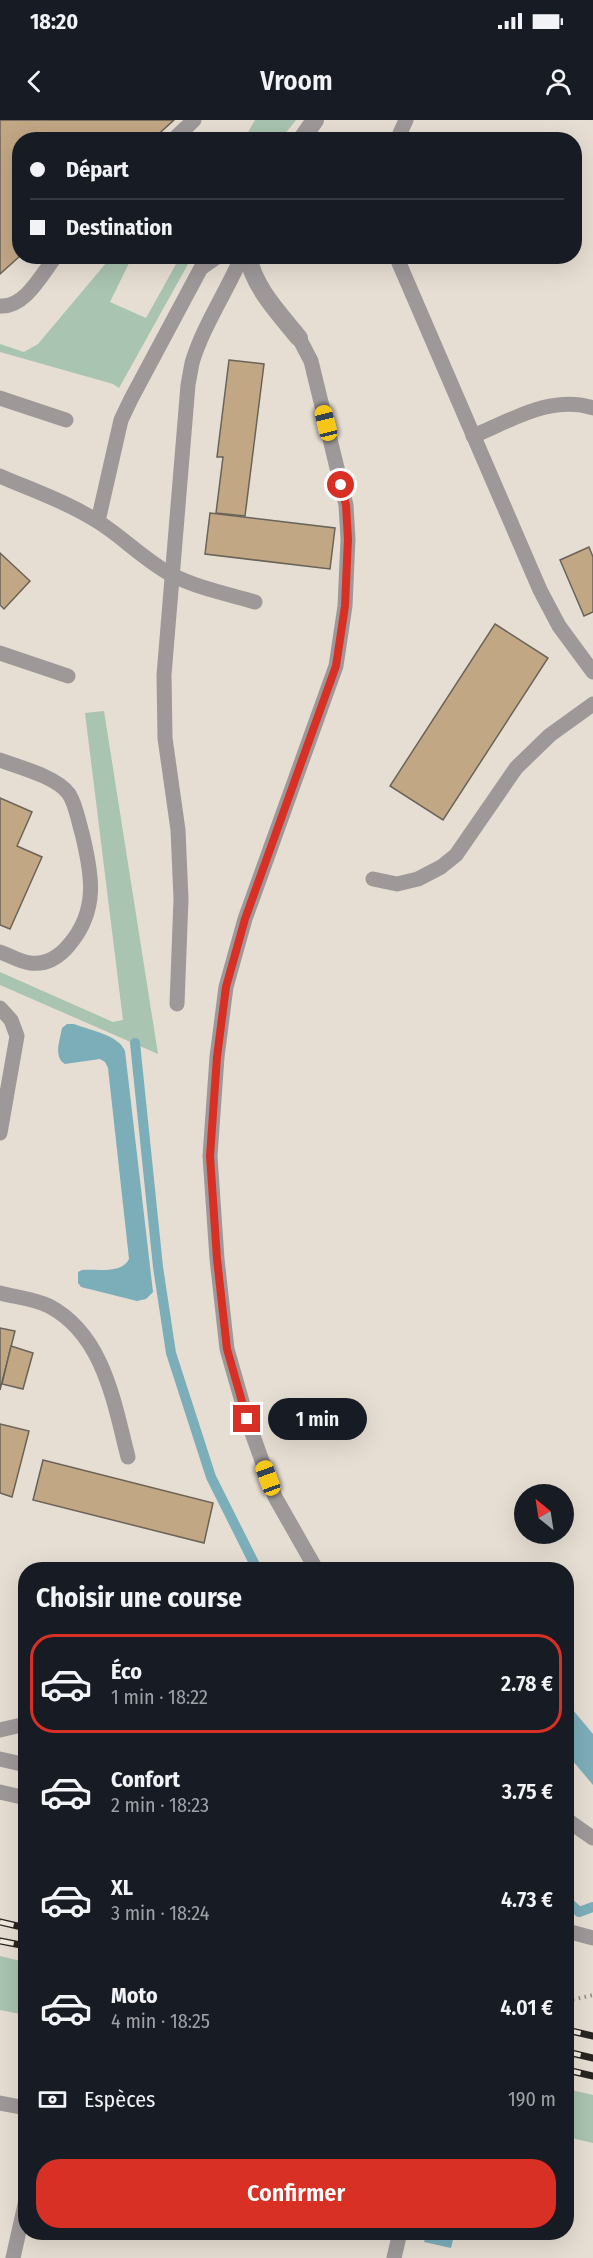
<!DOCTYPE html>
<html lang="fr">
<meta charset="utf-8">
<style>
:root{--surface:#171b24;--page:#20242c;--text:#f1f3f6;--muted:#9ea1a6;--line:#363941;--accent:#d93025}
body{margin:0;font-family:"Fira Sans Condensed",sans-serif;background:var(--page);color:var(--text);height:100vh;display:flex;flex-direction:column;font-size:22px;white-space:nowrap}
*{box-sizing:border-box;margin:0}
p{font-size:20px;color:var(--muted)}
.icon{flex:none;width:33px;height:33px;fill:none;stroke:currentColor;stroke-width:2;stroke-linecap:round;stroke-linejoin:round}
.map{position:relative;flex:1;overflow:hidden}
.drawer{position:absolute;left:18px;top:1442px;width:556px;height:678px;display:flex;flex-direction:column;background:var(--surface);border-radius:24px;box-shadow:0 6px 24px #0002}
.drawer>*{flex:none}
.hud{position:absolute;left:12px;top:12px;width:570px;height:132px;border-radius:24px;box-shadow:0 6px 24px #0002;display:grid;align-content:center;height:132px;padding:0 18px;background:var(--surface)}
.needle{width:39px;rotate:330deg}
.buttons{position:absolute;left:514px;top:1364px;display:grid;gap:12px}
.buttons a{display:grid;place-items:center;width:60px;height:60px;border-radius:50%;background:var(--surface);box-shadow:0 6px 24px #0002;font-size:30px}
.end{position:absolute;width:27px;height:27px;margin:-14px;border:8px solid #d93025;background:#fff;box-shadow:0 0 0 3px #fff}
.from{border-radius:50%}
.bubble{position:absolute;height:42px;border-radius:21px;background:var(--surface);box-shadow:0 6px 24px #0002;font-size:20px;font-weight:600;line-height:42px;text-align:center}
.car{position:absolute;width:18px;height:36px;margin:-18px -9px;border-radius:8px;box-shadow:0 0 4px 2px #0007;background:linear-gradient(#f5c518 24%,#345 0 40%,#f5c518 0 76%,#345 0 86%,#f5c518 0)}
.hud b{display:flex;align-items:center;gap:21px;height:57px;font-size:22px}
.hud b+b{border-top:2px solid var(--line)}
.hud i{width:15px;height:15px;background:var(--text)}
ul{padding:0;list-style:none}
li{display:flex;align-items:center;gap:18px;height:99px;margin:0 12px 9px;padding:0 6px;border:3px solid transparent;border-radius:24px}
li div{flex:1}
li b{display:block;font-size:22px}
li em{font-style:normal;font-weight:600}
li.current{border-color:var(--accent)}
li>.icon{width:54px;height:54px;stroke-width:1.5}
h2{padding:0 18px;font-size:27px;line-height:72px}
.pay{display:flex;align-items:center;gap:15px;height:66px;padding:0 18px;font-size:22px}
.pay p{margin-inline-start:auto}
.action{display:flex;gap:12px;margin-top:auto;padding:12px 18px}
.action a{flex:1;height:69px;border-radius:24px;background:var(--accent);color:#fff;font-size:24px;font-weight:600;line-height:69px;text-align:center}
.status{display:flex;justify-content:space-between;align-items:center;height:42px;padding:0 30px;background:var(--surface);direction:ltr}
.status svg{height:16px;fill:currentColor}
header{display:flex;justify-content:space-between;align-items:center;height:78px;padding:0 18px;background:var(--surface);font-size:27px;font-weight:600}
.map>svg:first-child{display:block}
.green{fill:#a9c4b1}
.water{fill:#7caeba}
.lines{fill:none;stroke-linecap:round;stroke-linejoin:round}
.stream{stroke:#7caeba;stroke-width:10}
.building{fill:#c2a785;stroke:#6a6359;stroke-width:1.5}
.path{stroke:#8f8981;stroke-width:4;stroke-dasharray:1.5 4.5;stroke-linecap:butt}
.lane{stroke:#9e9899;stroke-width:15}
.street{stroke:#9e9899;stroke-width:18}
.rail-casing{stroke:#282420;stroke-width:7}
.rail{stroke:#f4ebe1;stroke-width:4.5;stroke-dasharray:14;stroke-linecap:butt}
.route{stroke:#d93025;stroke-width:8}
</style>
<div class="status"><b>18:20</b><svg viewBox="0 0 49 12"><path d="M0 12V9h3v3zM5 12V6h3v6zM10 12V3h3v9zM15 12V0h3v12zM26 1h20v11H26zM47 4h2v5h-2z"/></svg></div>
<header><svg class="icon" aria-label="back" viewBox="0 0 24 24"><path d="M15 5l-7 7 7 7"/></svg>Vroom<svg class="icon" aria-label="person" viewBox="0 0 24 24"><circle cx="12" cy="8" r="4"/><path d="M4 21q1-7 8-7t8 7"/></svg></header>
<div class="map">
<svg width="593" height="2138" viewBox="0 0 593 2138">
<rect width="100%" height="100%" fill="#e7ded3"/>
<g class="green">
<path d="M 255,0 L 296,0 L 281,19 L 244,19 Z"/>
<path d="M 112,136 L 132,137 L 110,182 L 146,198 L 180,137 L 192,137 L 119,268 L 113,264 L 0,232 L 0,224 L 24,232 L 38,224 Z"/>
<path d="M 104,591 L 158,934 L 0,865 L 0,852 L 113,902 L 123,900 L 85,593 Z"/>
<path d="M 0,1836 L 25,1842 L 25,1895 L 0,1890 Z"/>
<path d="M 567,1969 L 593,1975 L 593,2023 L 567,2017 Z"/>
</g>
<g class="water">
<path d="M 67,904 L 74,904 C 89,910 119,915 125,931 L 153,1172 L 146,1179 L 137,1181 L 81,1167 L 78,1163 L 78,1152 L 82,1150 C 97,1149 122,1154 129,1139 L 108,948 L 105,942 L 100,939 L 65,944 C 53,937 60,920 62,908 Z"/>
<path d="M 567,1583 L 593,1614 L 593,1665 L 567,1634 Z"/>
<path d="M 427,2112 L 455,2112 L 451,2128 L 424,2122 Z"/>
</g>
<g class="lines">
<g class="stream">
<path d="M 135,923 L 158,1147 L 171,1233 L 211,1357 L 257,1449"/>
<path d="M 567,1781 L 579,1792 L 593,1787"/>
</g>
</g>
<g class="building">
<path d="M 0,0 L 174,0 L 152,20 L 20,20 L 20,136 L 0,154 Z"/>
<path d="M 229,240 L 264,244 L 245,396 L 216,393 L 223,337 L 217,337 Z"/>
<path d="M 210,393 L 335,408 L 330,449 L 205,434 Z"/>
<path d="M 589,427 L 593,437 L 593,492 L 584,496 L 560,440 Z"/>
<path d="M 0,433 L 30,461 L 4,489 L 0,485 Z"/>
<path d="M 495,504 L 548,538 L 443,700 L 390,666 Z"/>
<path d="M 0,678 L 32,692 L 17,726 L 42,737 L 10,809 L 0,805 Z"/>
<path d="M 0,1208 L 15,1211 L 0,1270 Z"/>
<path d="M 11,1226 L 33,1233 L 23,1269 L 2,1264 Z"/>
<path d="M 0,1304 L 29,1311 L 12,1377 L 0,1373 Z"/>
<path d="M 43,1340 L 213,1383 L 204,1423 L 33,1380 Z"/>
</g>
<g class="lines">
<path class="path" d="M 567,1881 L 593,1875"/>
<g class="lane">
<path d="M 173,20 L 194,0"/>
<path d="M 397,20 L 406,0"/>
<path d="M 396,136 L 540,470 L 559,506 L 593,552"/>
<path d="M 0,186 C 25,188 42,154 56,136"/>
<path d="M 299,218 L 311,241 L 346,385 L 348,419 L 345,486 L 336,546 L 245,799 L 226,867 L 217,937 L 210,1036 L 217,1139 L 227,1229 L 247,1299 L 275,1377 L 316,1449"/>
<path d="M 0,278 L 66,300"/>
<path d="M 473,316 C 510,301 552,274 593,288"/>
<path d="M 0,356 C 32,370 67,382 97,401 C 123,417 144,440 172,455 C 198,468 227,474 255,482"/>
<path d="M 98,401 L 121,300 L 131,279 L 201,148 L 218,136"/>
<path d="M 0,533 L 68,556"/>
<path d="M 0,640 C 19,647 57,657 69,674 C 76,685 78,700 82,713 C 92,754 99,790 69,825 C 59,837 46,845 30,843 C 20,842 9,835 0,832"/>
<path d="M 373,759 L 397,764 L 418,759 L 441,747 L 456,735 L 516,648 L 550,615 L 593,584"/>
<path d="M 177,884 L 181,779 L 178,710 L 165,618 L 164,555 L 188,265 L 192,243 C 203,206 226,173 242,136"/>
<path d="M 0,888 L 11,900 L 17,916 L 0,1013"/>
<path d="M 0,1173 C 15,1177 35,1179 49,1186 C 104,1215 114,1283 128,1337"/>
<path d="M 0,1610 L 26,1604"/>
<path d="M 0,1639 L 26,1645"/>
<path d="M 0,1672 L 26,1678"/>
<path d="M 567,1700 L 593,1718"/>
<path d="M 567,1811 L 593,1818"/>
<path d="M 0,1983 L 26,1988"/>
<path d="M 13,2138 L 26,2080"/>
<path d="M 394,2138 L 400,2112"/>
</g>
<g class="street">
<path d="M 301,20 L 315,0"/>
<path d="M 248,136 C 254,168 279,193 299,218"/>
</g>
<defs>
<g id="rail">
<path d="M 0,1802 L 26,1808"/>
<path d="M 0,1821 L 26,1826"/>
<path d="M 567,1910 L 593,1916"/>
<path d="M 567,1932 L 593,1938"/>
<path d="M 567,1950 L 593,1956"/>
</g>
</defs>
<use href="#rail" class="rail-casing"/>
<use href="#rail" class="rail"/>
</g>
<g class="lines">
<path class="route" d="M 247,1299 L 227,1229 L 217,1139 L 210,1036 L 217,937 L 226,867 L 245,799 L 336,546 L 345,486 L 348,419 L 346,385 L 341,365"/>
</g>
</svg>
<div class="buttons">
<a><svg class="needle" viewBox="-14 -14 28 28"><path d="M0-13l5 13h-10z" fill="#e53935"/><path d="M0 13l5-13h-10z" fill="#9ea1a6"/></svg></a>
</div>
<i class="end from" style="left:341px;top:365px"></i>
<i class="end" style="left:247px;top:1299px"></i>
<div class="bubble" style="left:268px;top:1278px;width:99px">1 min</div>
<i class="car" style="left:326px;top:303px;rotate:346deg"></i>
<i class="car" style="left:268px;top:1358px;rotate:340deg"></i>
<div class="hud">
<b><i class="from"></i>Départ</b>
<b><i></i>Destination</b>
</div>
<section class="drawer">
<h2>Choisir une course</h2>
<ul>
<li class="current"><svg class="icon" aria-label="car" viewBox="0 0 24 24"><path d="M5 17H2v-5l4-1 3-4h7l3 4 3 1v5h-3M9 17h6M6 11h13"/><circle cx="7" cy="17" r="2"/><circle cx="17" cy="17" r="2"/></svg><div><b>Éco</b><p>1 min · 18:22</p></div><em>2.78 €</em></li>
<li><svg class="icon" aria-label="car" viewBox="0 0 24 24"><path d="M5 17H2v-5l4-1 3-4h7l3 4 3 1v5h-3M9 17h6M6 11h13"/><circle cx="7" cy="17" r="2"/><circle cx="17" cy="17" r="2"/></svg><div><b>Confort</b><p>2 min · 18:23</p></div><em>3.75 €</em></li>
<li><svg class="icon" aria-label="car" viewBox="0 0 24 24"><path d="M5 17H2v-5l4-1 3-4h7l3 4 3 1v5h-3M9 17h6M6 11h13"/><circle cx="7" cy="17" r="2"/><circle cx="17" cy="17" r="2"/></svg><div><b>XL</b><p>3 min · 18:24</p></div><em>4.73 €</em></li>
<li><svg class="icon" aria-label="car" viewBox="0 0 24 24"><path d="M5 17H2v-5l4-1 3-4h7l3 4 3 1v5h-3M9 17h6M6 11h13"/><circle cx="7" cy="17" r="2"/><circle cx="17" cy="17" r="2"/></svg><div><b>Moto</b><p>4 min · 18:25</p></div><em>4.01 €</em></li>
</ul>
<div class="pay"><svg class="icon" aria-label="cash" viewBox="0 0 24 24"><path d="M3 7h18v10H3z"/><circle cx="12" cy="12" r="2"/></svg>Espèces<p>190 m</p></div>
<div class="action"><a>Confirmer</a></div>
</section>
</div>
